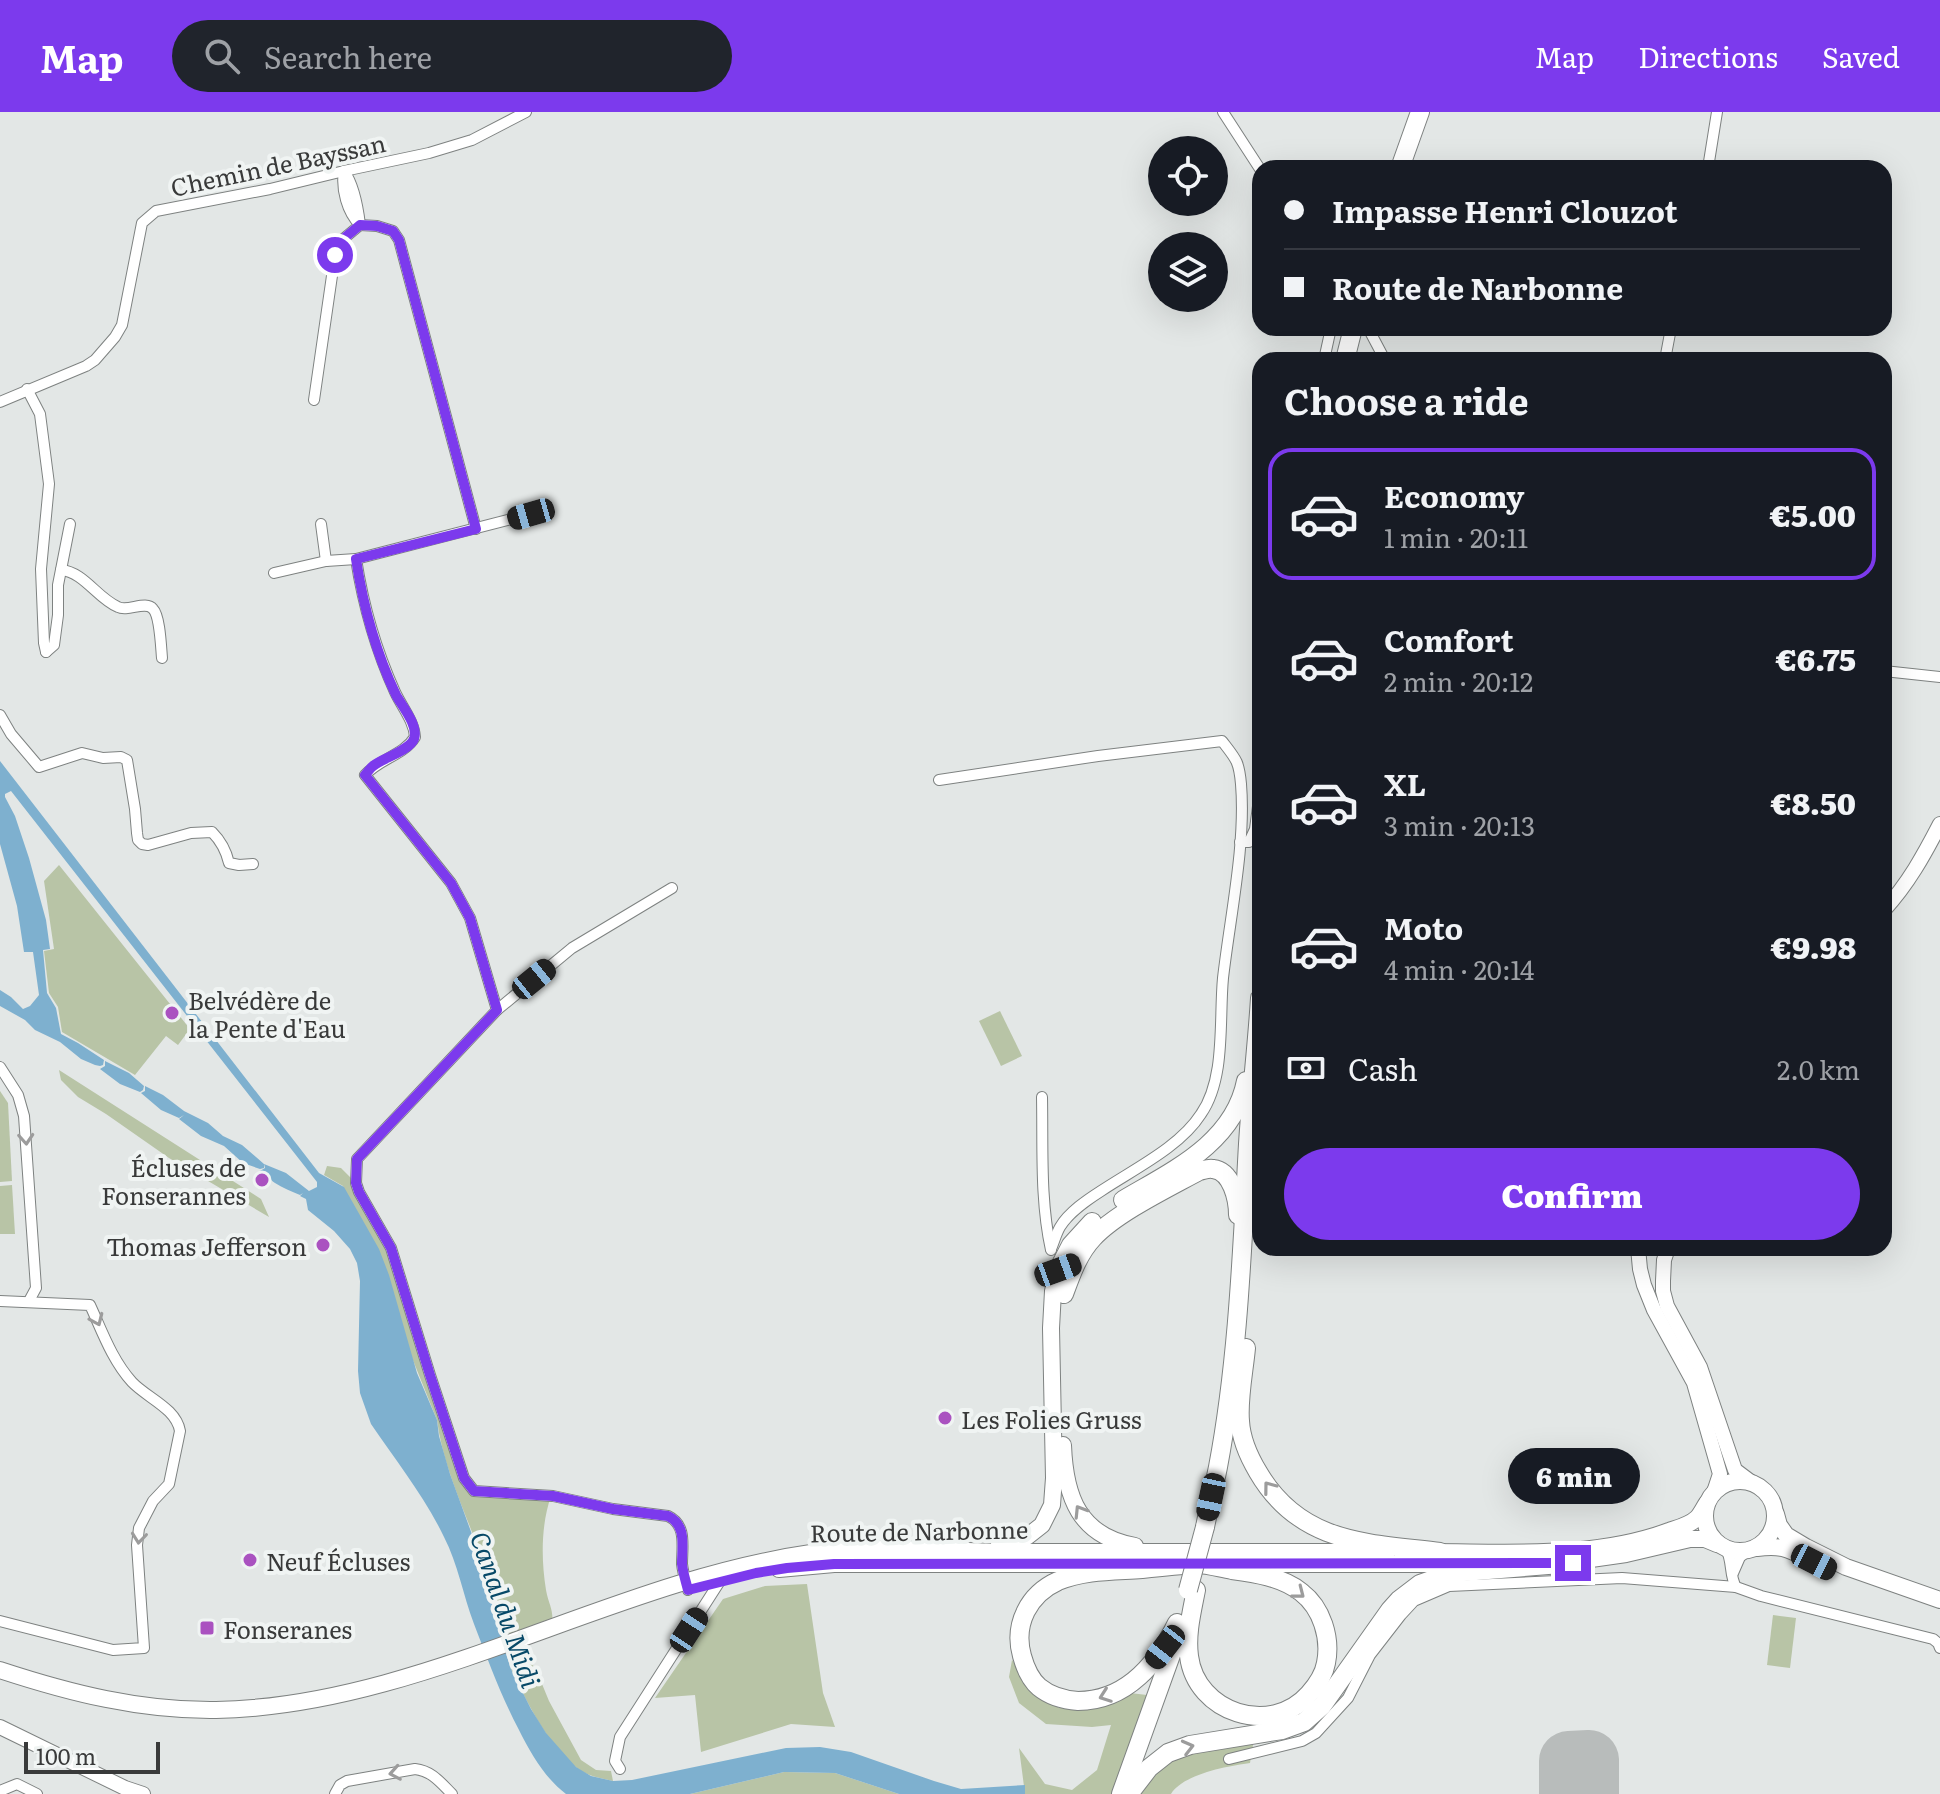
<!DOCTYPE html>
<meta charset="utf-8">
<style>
:root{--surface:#171b24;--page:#20242c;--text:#f1f3f6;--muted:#9ea1a6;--line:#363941;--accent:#7c3aed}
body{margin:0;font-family:Literata,serif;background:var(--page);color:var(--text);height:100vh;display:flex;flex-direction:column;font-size:30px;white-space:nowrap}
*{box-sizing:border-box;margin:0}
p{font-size:26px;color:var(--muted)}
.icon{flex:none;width:44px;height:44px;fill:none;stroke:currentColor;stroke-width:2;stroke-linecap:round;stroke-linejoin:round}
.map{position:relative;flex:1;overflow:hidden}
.details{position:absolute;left:1252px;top:240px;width:640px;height:904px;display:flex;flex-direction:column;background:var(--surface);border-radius:24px;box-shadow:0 8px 32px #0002}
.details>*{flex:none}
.banner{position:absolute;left:1252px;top:48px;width:640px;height:176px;border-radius:24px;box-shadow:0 8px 32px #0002;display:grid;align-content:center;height:176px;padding:0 32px;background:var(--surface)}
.tools{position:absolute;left:1148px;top:24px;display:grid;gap:16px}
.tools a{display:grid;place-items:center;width:80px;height:80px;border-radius:50%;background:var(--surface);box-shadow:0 8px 32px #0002;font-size:40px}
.scale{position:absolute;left:24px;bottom:20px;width:136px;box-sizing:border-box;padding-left:8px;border:4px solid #393a3a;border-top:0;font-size:22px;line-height:28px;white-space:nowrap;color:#393a3a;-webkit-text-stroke:6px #f0f4f3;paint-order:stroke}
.end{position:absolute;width:36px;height:36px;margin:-18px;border:10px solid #7c3aed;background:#fff;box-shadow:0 0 0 4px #fff}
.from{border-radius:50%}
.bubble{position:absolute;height:56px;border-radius:28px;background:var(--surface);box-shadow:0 8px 32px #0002;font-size:26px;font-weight:800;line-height:56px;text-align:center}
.car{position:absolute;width:24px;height:48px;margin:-24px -12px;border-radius:10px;box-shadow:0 0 6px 2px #0007;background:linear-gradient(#222 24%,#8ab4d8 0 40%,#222 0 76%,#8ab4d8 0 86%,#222 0)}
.banner b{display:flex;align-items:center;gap:28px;height:76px;font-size:30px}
.banner b+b{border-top:2px solid var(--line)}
.banner i{width:20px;height:20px;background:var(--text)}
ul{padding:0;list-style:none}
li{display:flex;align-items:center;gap:24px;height:132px;margin:0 16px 12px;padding:0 16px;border:4px solid transparent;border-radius:24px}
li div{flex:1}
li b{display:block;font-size:30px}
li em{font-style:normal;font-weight:800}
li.current{border-color:var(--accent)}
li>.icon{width:72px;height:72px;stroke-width:1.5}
h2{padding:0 32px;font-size:36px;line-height:96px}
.pay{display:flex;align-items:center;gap:20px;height:88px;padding:0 32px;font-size:30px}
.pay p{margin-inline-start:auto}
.action{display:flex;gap:16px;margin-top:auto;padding:16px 32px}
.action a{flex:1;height:92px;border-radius:48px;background:var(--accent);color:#fff;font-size:32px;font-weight:800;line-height:92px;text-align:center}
header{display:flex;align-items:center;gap:48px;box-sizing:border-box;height:112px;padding:0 40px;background:var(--accent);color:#fff}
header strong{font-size:38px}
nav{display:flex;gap:44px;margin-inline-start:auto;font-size:28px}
.search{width:560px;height:72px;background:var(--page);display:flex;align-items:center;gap:20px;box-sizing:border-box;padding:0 28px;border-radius:44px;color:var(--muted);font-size:30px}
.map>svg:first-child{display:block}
.green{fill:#b8c4a6}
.water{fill:#7eb0cf}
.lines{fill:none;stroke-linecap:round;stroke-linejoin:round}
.runway{stroke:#b8bcbb;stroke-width:60}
.street-casing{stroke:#7e8281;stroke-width:12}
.secondary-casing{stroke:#7e8281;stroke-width:16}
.primary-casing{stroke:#7e8281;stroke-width:18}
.highway-casing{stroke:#7e8281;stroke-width:20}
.street{stroke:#fff;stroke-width:10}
.secondary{stroke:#fff;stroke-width:14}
.primary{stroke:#fff;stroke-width:16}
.highway{stroke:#fff;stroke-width:18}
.highway-bridge-casing{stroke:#7e8281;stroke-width:20;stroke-linecap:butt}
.highway-bridge{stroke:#fff;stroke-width:18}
.oneway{stroke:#9c9c9c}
.route{stroke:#7c3aed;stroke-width:10}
.poi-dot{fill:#aa52c0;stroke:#f0f4f3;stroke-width:3}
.labels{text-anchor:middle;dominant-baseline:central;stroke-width:8;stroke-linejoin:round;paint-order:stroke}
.street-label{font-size:24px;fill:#393a3a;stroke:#f0f4f3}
.poi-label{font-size:24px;fill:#393a3a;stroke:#f0f4f3;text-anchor:start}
.water-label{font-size:26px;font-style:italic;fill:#074968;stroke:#f0f4f3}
</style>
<header>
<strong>Map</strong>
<div class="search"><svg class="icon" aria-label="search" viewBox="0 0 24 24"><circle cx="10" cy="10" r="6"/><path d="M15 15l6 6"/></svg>Search here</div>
<nav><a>Map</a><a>Directions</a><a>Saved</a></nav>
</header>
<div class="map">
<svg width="1940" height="1682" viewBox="0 0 1940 1682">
<rect width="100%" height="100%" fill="#e3e7e6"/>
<g class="green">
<path d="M 59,753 L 190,917 L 178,933 L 166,924 L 135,963 L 62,920 L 58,895 L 49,881 L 44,839 L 54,837 L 44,769 Z"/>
<path d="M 1000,899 L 1022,944 L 1001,954 L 979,909 Z"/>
<path d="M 59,958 L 261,1087 L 269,1105 L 169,1046 L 106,1002 L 78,985 L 61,968 Z"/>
<path d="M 0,979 L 8,991 L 12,1069 L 0,1070 Z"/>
<path d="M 327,1054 L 341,1056 L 356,1071 L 383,1120 L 430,1263 L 474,1379 L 551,1384 C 541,1413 541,1447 546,1478 C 549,1494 554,1497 552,1515 L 516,1527 L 501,1522 C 496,1495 491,1470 481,1444 C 465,1399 443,1355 437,1308 L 343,1074 L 324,1063 Z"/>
<path d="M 12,1073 L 15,1122 L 0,1122 L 0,1074 Z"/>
<path d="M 807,1472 L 823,1581 L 835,1615 L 791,1612 L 701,1640 L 695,1583 L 655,1586 L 723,1487 L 765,1474 Z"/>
<path d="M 1773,1503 L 1796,1506 L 1790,1556 L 1767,1553 Z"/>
<path d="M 524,1547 L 535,1555 L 549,1589 L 581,1648 L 596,1658 L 611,1659 L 613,1669 C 600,1666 587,1664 577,1656 C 547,1634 526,1587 510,1555 Z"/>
<path d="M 1012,1548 L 1033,1576 L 1059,1596 L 1094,1594 L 1130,1581 L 1147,1583 L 1114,1682 L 1025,1682 L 1019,1636 L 1045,1672 L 1072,1678 L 1097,1658 L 1111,1613 L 1092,1615 L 1046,1612 L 1019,1591 L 1009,1565 Z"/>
<path d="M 1244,1625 L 1253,1633 L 1250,1651 C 1228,1654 1183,1662 1171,1682 L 1129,1682 L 1157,1649 Z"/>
<path d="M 784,1660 L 835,1661 L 899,1682 L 690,1682 Z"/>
</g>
<g class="water">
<path d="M 0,649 L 319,1061 L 344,1075 L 379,1137 L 389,1163 L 417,1261 L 437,1308 L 439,1324 L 450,1362 L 493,1480 L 501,1522 L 510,1555 L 531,1597 L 546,1621 L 576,1655 L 591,1664 L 613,1669 L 632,1668 L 786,1636 L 820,1635 L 851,1640 L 934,1669 L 961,1677 L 1025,1673 L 1025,1682 L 899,1682 L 835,1661 L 784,1660 L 690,1682 L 566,1682 C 545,1666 531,1642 519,1618 C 501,1584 488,1548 474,1512 C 463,1483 458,1452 444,1425 C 425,1385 396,1349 371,1312 L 360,1281 L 358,1259 L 360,1169 L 357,1151 L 350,1137 L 334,1119 L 308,1098 L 306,1087 L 300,1084 L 303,1081 L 300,1083 C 291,1079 283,1076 275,1071 C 269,1067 266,1062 260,1059 L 265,1056 L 265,1052 L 264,1056 L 260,1057 L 243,1051 L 224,1034 L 201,1024 L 179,1007 L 184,1003 L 179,1006 L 161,998 L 141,981 L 145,979 L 145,974 L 163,983 L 184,999 L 208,1011 L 223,1024 L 242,1033 L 264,1052 L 286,1061 L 309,1079 L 317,1075 L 317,1070 L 11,679 L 5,682 L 5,685 L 15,704 L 29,746 L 46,808 L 50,837 L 43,838 L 47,881 L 56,896 L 61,922 L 78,931 L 104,948 L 103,953 L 100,954 L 95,953 L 81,947 L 60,930 L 35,918 L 25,908 L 0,894 L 0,878 L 11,885 L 23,897 L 30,894 L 39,883 L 33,840 L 24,840 L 17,794 L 0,732 Z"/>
<path d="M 105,949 L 129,961 L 144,974 L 143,978 L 140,980 L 120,972 L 100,957 L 105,954 Z"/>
</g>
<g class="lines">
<path class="runway" d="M 1569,1682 L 1569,1649 L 1589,1648 L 1589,1682"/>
<defs>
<g id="street">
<path d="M 1223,0 L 1260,57"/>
<path d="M 1708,56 L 1717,0"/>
<path d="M 344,59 C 341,77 347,100 360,113 L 377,114 L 393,119 L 399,128 L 476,417"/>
<path d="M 344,59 C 354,73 358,96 360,113"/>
<path d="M 1368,216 L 1385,248"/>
<path d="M 1324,248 L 1331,216"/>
<path d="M 1665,248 L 1671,216"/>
<path d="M 27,277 L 40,302 L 49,372 L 41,457 L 44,531 L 46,540"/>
<path d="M 314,288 L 335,143 L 342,128 L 360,113"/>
<path d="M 0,290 L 86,254 L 95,248 L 115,225 L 122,213 L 142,111 L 156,99 L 270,77 L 344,59 L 429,41 L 472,28 L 526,0"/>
<path d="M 321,412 L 326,449"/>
<path d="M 356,447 C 363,492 376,538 395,580 C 402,595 414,609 415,625 C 404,643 379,647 365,663 L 451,771 L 470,806 L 497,898"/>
<path d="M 61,458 C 84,460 97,486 118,495 C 128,500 146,488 153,497 C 160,504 161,535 162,546"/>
<path d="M 274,461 L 326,449 L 356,447 L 531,402"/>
<path d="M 46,540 L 54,533 L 58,503 L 58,473 L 70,412"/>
<path d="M 1884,559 L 1940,565"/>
<path d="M 0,603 L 11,622 L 39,655 L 82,641 L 103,646 L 121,645 L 127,648 L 135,697 L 137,721 L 138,728 L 142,732 L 148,733 L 191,721 L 212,720 C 221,729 226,738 229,751 L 239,753 L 253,752"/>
<path d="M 939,668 L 1098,644 L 1222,629 C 1236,647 1239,649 1241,672 C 1246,732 1230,805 1223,866 C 1219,908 1226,966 1201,1002 C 1180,1035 1134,1057 1101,1079 C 1087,1088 1069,1100 1060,1115 C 1056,1122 1054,1130 1051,1137"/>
<path d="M 1240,730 L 1249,730 L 1255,717 L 1260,679"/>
<path d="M 672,776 L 572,836 L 497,898 L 357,1047 L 356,1071 L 359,1080 L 391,1136 L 430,1263 L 464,1366 L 474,1379 L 553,1384 L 613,1397 L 668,1404 C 687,1413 682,1434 682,1452 C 683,1461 686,1470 688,1478"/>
<path d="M 0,955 L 18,983 L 24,1004 L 36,1176 L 29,1189"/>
<path d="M 1042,985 C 1043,1036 1040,1088 1051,1138"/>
<path d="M 0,1189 L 90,1193 C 102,1219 112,1248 132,1270 C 147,1286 176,1296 180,1319 L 169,1372 L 153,1389 L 139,1416 L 137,1433 L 144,1536 L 113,1538 L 0,1509"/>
<path d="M 1726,1437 C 1733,1450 1729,1463 1736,1475 L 1761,1484 L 1933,1527 L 1938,1531 L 1940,1536"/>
<path d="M 1733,1461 L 1740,1445 L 1748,1439"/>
<path d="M 1229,1647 L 1302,1629 L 1316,1621 L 1348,1586 L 1370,1543 L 1401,1503 L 1414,1489 L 1449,1474 L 1622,1466 L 1736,1475"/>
<path d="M 620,1657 L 615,1649 L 620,1625 L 720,1469 L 730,1461"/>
<path d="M 0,1679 L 17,1672 L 37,1682"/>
<path d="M 335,1682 L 340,1673 L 347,1669 L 415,1657 C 432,1659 440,1670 452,1682"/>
</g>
<g id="secondary">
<path d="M 1884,798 C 1908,772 1924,743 1940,712"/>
<path d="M 1638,1136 L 1640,1157 L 1644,1173 L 1654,1198 L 1694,1271 L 1720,1362 L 1714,1380"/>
<path d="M 1668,1136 L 1664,1148 L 1663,1169 L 1663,1179 L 1667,1194 L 1700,1255 L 1735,1358 L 1751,1370"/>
<path d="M 0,1615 L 125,1676 L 143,1682"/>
</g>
<g id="primary">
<path d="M 1063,1333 C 1065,1385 1079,1424 1135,1434"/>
<circle cx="1740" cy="1404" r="35"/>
<path d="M 1776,1402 L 1779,1413 L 1786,1423 L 1806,1435 L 1846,1455 L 1940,1488"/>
<path d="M 999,1432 L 1012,1432 L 1028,1424 L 1042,1413 L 1052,1393 L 1054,1366 L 1051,1216 L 1053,1179 L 1058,1158"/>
<path d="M 1757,1436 C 1780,1433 1787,1436 1808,1447"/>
<path d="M 1430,1440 C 1509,1440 1594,1447 1669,1419 C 1678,1416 1690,1413 1697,1406 C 1701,1402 1704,1395 1707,1391"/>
<path d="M 1563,1451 L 1626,1442 L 1690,1427 L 1705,1427 L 1717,1432"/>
<path d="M 1231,1452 L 1472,1452"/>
<path d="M 779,1457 L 834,1452 L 1108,1452"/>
<path d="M 0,1558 C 70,1581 141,1599 216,1598 C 422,1594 608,1470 811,1441 C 876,1432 952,1440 1017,1440 C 1141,1441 1264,1439 1387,1440"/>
</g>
<g id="highway">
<path d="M 1400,56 L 1420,0"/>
<path d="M 1345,248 L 1353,216"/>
<path d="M 1123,1088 C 1172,1059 1234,1031 1246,969"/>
<path d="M 1058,1158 L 1071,1133 L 1092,1110"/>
<path d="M 1064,1182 C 1071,1163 1078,1142 1093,1126 C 1116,1101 1168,1076 1199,1059 C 1204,1058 1209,1056 1213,1057 C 1232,1059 1238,1088 1238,1103"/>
<path d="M 1246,1236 C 1244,1258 1238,1287 1240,1309 C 1241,1327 1249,1345 1258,1360 C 1300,1432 1367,1431 1440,1440"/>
<path d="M 1205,1415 C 1209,1395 1214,1375 1218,1355 C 1238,1249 1242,1140 1248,1032 C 1251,983 1257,935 1260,886"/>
<path d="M 1177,1511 C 1158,1550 1127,1589 1078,1589 C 1064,1588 1050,1584 1039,1575 C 1030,1567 1025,1555 1022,1544 C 1013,1512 1029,1482 1058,1469 C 1085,1458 1113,1459 1142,1457 C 1160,1455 1178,1453 1196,1452 C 1208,1452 1220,1456 1232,1458 C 1255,1461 1282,1465 1301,1480 C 1322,1496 1331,1526 1326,1551 C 1324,1563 1317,1573 1309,1582 C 1271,1625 1196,1601 1189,1544 C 1186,1522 1192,1499 1196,1478"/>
<path d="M 1121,1682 L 1176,1529"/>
<path d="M 1129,1682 L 1149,1656 L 1168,1641 L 1190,1633 L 1282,1618 L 1304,1610 L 1322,1594 L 1390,1498 L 1399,1488 L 1420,1472 L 1451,1461 L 1573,1451"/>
</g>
</defs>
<use href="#street" class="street-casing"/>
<use href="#secondary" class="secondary-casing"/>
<use href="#primary" class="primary-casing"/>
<use href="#highway" class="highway-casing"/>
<use href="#street" class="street"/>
<use href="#secondary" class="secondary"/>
<use href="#primary" class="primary"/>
<use href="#highway" class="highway"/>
<defs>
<path id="highway-bridge" d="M 1188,1478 L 1205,1415"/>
</defs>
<use href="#highway-bridge" class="highway-bridge-casing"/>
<use href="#highway-bridge" class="highway-bridge"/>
</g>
<defs><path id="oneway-chevron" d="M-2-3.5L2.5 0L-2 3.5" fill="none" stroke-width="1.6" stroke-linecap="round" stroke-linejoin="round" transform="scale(2)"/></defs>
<g class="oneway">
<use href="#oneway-chevron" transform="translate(26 1027) rotate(86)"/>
<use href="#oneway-chevron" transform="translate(97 1208) rotate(66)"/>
<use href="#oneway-chevron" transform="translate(1269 1375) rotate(-127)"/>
<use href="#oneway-chevron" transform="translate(1080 1399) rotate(-122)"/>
<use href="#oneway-chevron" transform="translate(139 1426) rotate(96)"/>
<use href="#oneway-chevron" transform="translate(1299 1481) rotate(38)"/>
<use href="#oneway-chevron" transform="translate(1105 1584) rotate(160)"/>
<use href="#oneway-chevron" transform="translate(1188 1635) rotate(-14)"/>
<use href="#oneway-chevron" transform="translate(395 1661) rotate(170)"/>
</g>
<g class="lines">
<path class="route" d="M 335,143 L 342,128 L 360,113 L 377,114 L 393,119 L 399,128 L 476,417 L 356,447 C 363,493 376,541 396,583 C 402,594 419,614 414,627 C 409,639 383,646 373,654 C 370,656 368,660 365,663 L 451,771 L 470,806 L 497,898 L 357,1047 L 356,1071 L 359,1080 L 391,1136 L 430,1263 L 464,1366 L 474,1379 L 553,1384 L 613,1397 L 668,1404 C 687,1413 682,1434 682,1452 C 683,1461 686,1470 688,1478 L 756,1461 L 787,1456 L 834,1452 L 1573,1451"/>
</g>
<g class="poi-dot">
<circle cx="172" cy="901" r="8"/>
<circle cx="262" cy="1068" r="8"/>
<circle cx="323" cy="1133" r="8"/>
<circle cx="945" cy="1306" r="8"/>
<circle cx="250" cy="1448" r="8"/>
<rect x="199" y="1508" width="16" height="16" rx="4"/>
</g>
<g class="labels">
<g class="street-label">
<text transform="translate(278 52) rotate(-12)">Chemin de Bayssan</text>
<text transform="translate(919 1418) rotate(-1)">Route de Narbonne</text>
</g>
<g class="poi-label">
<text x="188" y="887">Belvédère de<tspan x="188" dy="28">la Pente d'Eau</tspan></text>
<text x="246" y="1054" text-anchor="end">Écluses de<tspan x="246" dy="28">Fonserannes</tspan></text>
<text x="307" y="1133" text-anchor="end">Thomas Jefferson</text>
<text x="961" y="1306">Les Folies Gruss</text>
<text x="266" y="1448">Neuf Écluses</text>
<text x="223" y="1516">Fonseranes</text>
</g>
<g class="water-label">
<text transform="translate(507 1497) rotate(71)">Canal du Midi</text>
</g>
</g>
</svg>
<div class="tools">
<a><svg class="icon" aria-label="locate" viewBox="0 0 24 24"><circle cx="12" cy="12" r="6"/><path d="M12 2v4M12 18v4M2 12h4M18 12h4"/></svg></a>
<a><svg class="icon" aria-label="layers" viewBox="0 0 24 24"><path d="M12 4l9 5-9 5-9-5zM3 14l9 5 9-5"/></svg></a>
</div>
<div class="scale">100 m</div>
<i class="end from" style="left:335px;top:143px"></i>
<i class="end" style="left:1573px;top:1451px"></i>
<div class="bubble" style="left:1508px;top:1336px;width:132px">6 min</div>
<i class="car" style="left:531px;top:402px;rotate:254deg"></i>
<i class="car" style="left:534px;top:867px;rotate:51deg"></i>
<i class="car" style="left:1058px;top:1158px;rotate:70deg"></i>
<i class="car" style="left:1211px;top:1385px;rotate:192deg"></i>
<i class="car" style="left:1814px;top:1450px;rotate:117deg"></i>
<i class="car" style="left:689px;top:1518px;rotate:33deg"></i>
<i class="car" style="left:1165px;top:1535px;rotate:218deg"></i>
<div class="banner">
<b><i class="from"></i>Impasse Henri Clouzot</b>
<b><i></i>Route de Narbonne</b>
</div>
<section class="details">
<h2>Choose a ride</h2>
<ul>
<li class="current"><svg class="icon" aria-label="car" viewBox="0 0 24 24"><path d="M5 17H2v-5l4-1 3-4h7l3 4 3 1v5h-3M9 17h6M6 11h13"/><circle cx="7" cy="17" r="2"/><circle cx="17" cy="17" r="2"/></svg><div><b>Economy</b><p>1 min · 20:11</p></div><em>€5.00</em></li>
<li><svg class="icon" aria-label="car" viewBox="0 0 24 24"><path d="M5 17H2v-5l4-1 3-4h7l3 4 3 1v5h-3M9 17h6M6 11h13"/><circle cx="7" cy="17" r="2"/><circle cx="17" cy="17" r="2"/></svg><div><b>Comfort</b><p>2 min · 20:12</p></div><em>€6.75</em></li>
<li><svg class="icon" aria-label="car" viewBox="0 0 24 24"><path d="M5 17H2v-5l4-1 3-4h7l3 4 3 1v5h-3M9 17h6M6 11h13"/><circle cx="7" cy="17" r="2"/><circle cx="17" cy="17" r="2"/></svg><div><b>XL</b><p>3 min · 20:13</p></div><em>€8.50</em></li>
<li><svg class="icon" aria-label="car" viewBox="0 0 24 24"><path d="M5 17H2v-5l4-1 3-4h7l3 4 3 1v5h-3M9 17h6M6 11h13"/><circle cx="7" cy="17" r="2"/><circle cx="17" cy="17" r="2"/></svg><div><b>Moto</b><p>4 min · 20:14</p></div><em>€9.98</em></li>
</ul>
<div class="pay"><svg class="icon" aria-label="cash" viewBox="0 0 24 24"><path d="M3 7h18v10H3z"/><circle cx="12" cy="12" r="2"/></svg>Cash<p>2.0 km</p></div>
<div class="action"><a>Confirm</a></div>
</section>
</div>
